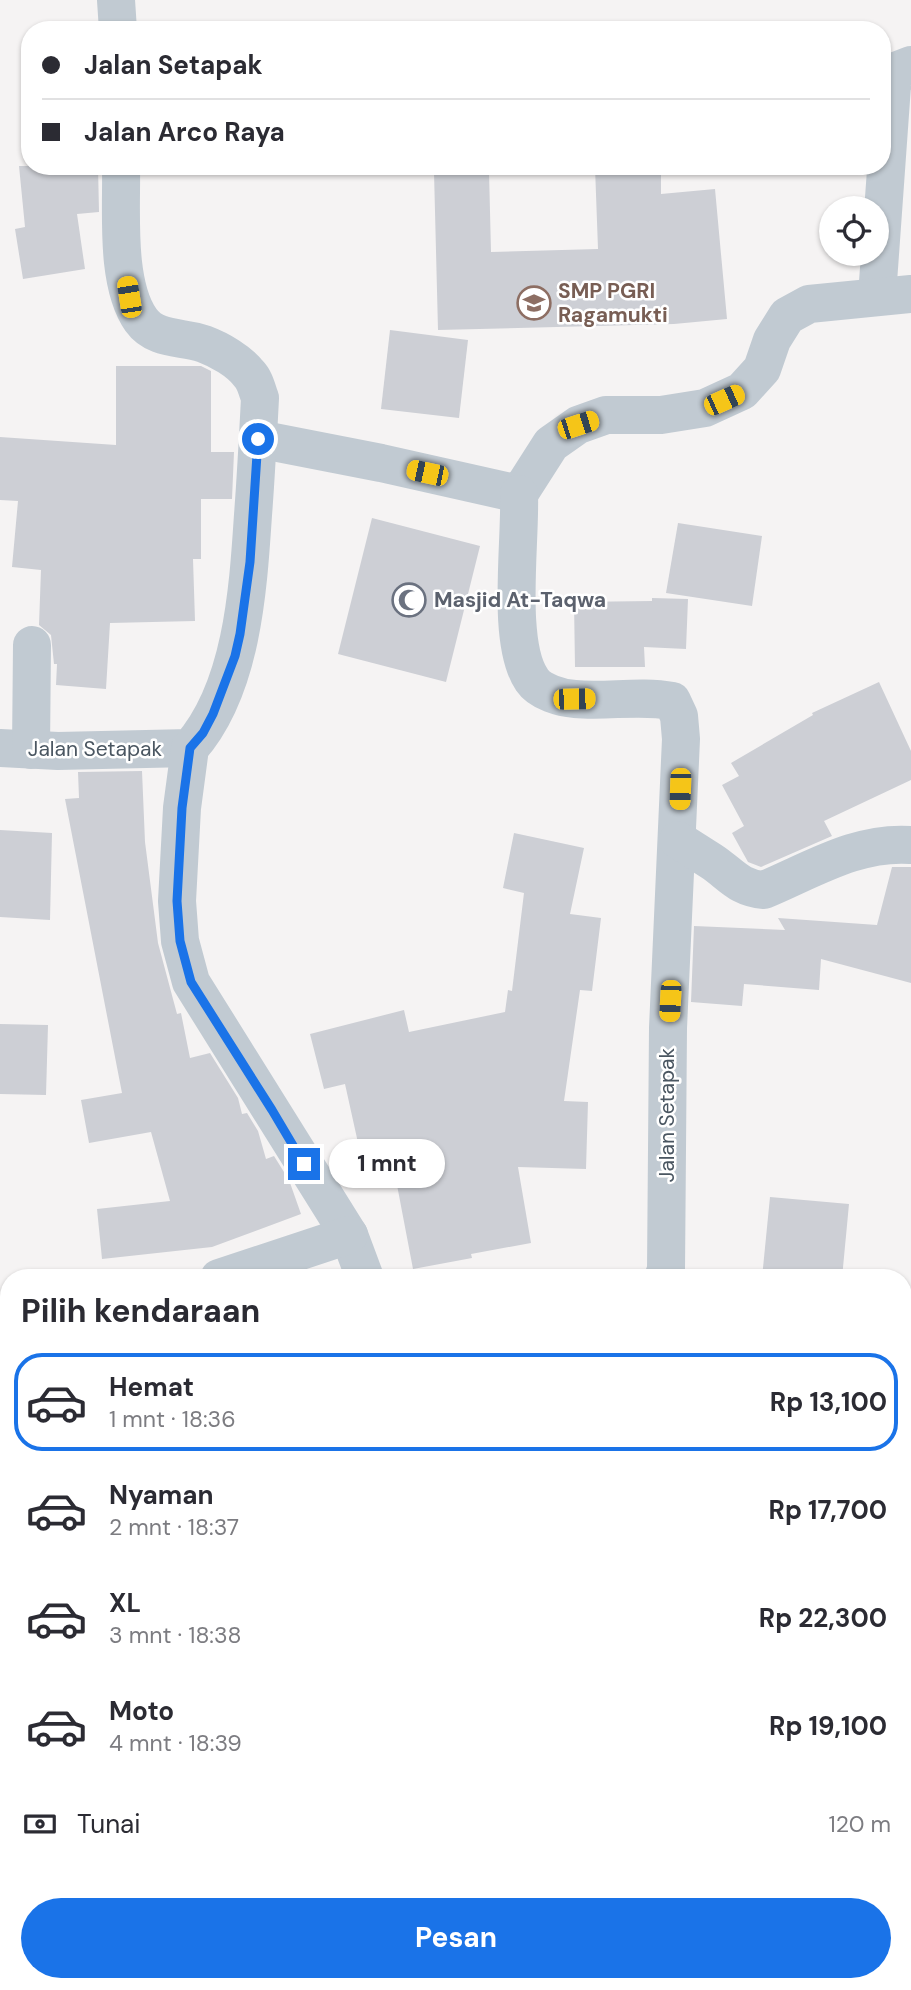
<!DOCTYPE html>
<html lang="id">
<meta charset="utf-8">
<style>
:root{--surface:#fff;--page:#f7f7f7;--text:#2b2b33;--muted:#7c7c81;--line:#e1e1e2;--accent:#1a73e8}
body{margin:0;font-family:"DM Sans",sans-serif;background:var(--page);color:var(--text);height:100vh;display:flex;flex-direction:column;font-size:26px;white-space:nowrap}
*{box-sizing:border-box;margin:0}
p{font-size:23px;color:var(--muted)}
.icon{flex:none;width:38px;height:38px;fill:none;stroke:currentColor;stroke-width:2;stroke-linecap:round;stroke-linejoin:round}
.map{position:relative;flex:1;overflow:hidden}
.panel{position:absolute;left:0px;top:1269px;width:912px;height:723px;display:flex;flex-direction:column;background:var(--surface);border-radius:28px 28px 0 0;box-shadow:0 2px 5px #0004}
.panel>*{flex:none}
.hud{position:absolute;left:21px;top:21px;width:870px;height:154px;border-radius:28px;box-shadow:0 2px 5px #0004;display:grid;align-content:center;height:154px;padding:0 21px;background:var(--surface)}
.buttons{position:absolute;left:819px;top:196px;display:grid;gap:14px}
.buttons a{display:grid;place-items:center;width:70px;height:70px;border-radius:50%;background:var(--surface);box-shadow:0 2px 5px #0004;font-size:35px}
.end{position:absolute;width:32px;height:32px;margin:-16px;border:9px solid #1a73e8;background:#fff;box-shadow:0 0 0 4px #fff}
.from{border-radius:50%}
.bubble{position:absolute;height:49px;border-radius:24px;background:var(--surface);box-shadow:0 2px 5px #0004;font-size:23px;font-weight:700;line-height:49px;text-align:center}
.car{position:absolute;width:21px;height:42px;margin:-21px -10px;border-radius:9px;box-shadow:0 0 5px 2px #0007;background:linear-gradient(#f5c518 24%,#345 0 40%,#f5c518 0 76%,#345 0 86%,#f5c518 0)}
.hud b{display:flex;align-items:center;gap:24px;height:66px;font-size:26px}
.hud b+b{border-top:2px solid var(--line)}
.hud i{width:18px;height:18px;background:var(--text)}
ul{padding:0;list-style:none}
li{display:flex;align-items:center;gap:21px;height:98px;margin:0 14px 10px;padding:0 7px;border:4px solid transparent;border-radius:28px}
li div{flex:1}
li b{display:block;font-size:26px}
li em{font-style:normal;font-weight:700}
li.on{border-color:var(--accent)}
li>.icon{width:63px;height:63px;stroke-width:1.5}
h2{padding:0 21px;font-size:32px;line-height:84px}
.pay{display:flex;align-items:center;gap:18px;height:77px;padding:0 21px;font-size:26px}
.pay p{margin-inline-start:auto}
.cta{display:flex;gap:14px;margin-top:auto;padding:14px 21px}
.cta a{flex:1;height:80px;border-radius:42px;background:var(--accent);color:#fff;font-size:28px;font-weight:700;line-height:80px;text-align:center}
.map>svg:first-child{display:block}
.building{fill:#cdcfd5}
.lines{fill:none;stroke-linecap:round;stroke-linejoin:round}
.minor{stroke:#c1cad2;stroke-width:38}
.route{stroke:#1a73e8;stroke-width:9}
.labels{text-anchor:middle;dominant-baseline:central;stroke-width:5;stroke-linejoin:round;paint-order:stroke}
.education-label{font-size:21px;font-weight:bold;fill:#785e54;stroke:#fff;text-anchor:start}
.worship-label{font-size:21px;font-weight:bold;fill:#5b616d;stroke:#fff;text-anchor:start}
.street-label{font-size:21px;fill:#4a5661;stroke:#fff}
</style>
<div class="map">
<svg width="911" height="1990" viewBox="0 0 911 1990">
<rect width="100%" height="100%" fill="#f5f3f3"/>
<g class="building">
<path d="M 19,166 L 98,166 L 99,212 L 77,214 L 85,269 L 23,279 L 15,229 L 25,227 Z"/>
<path d="M 661,166 L 661,194 L 715,189 L 727,319 L 674,324 L 438,330 L 434,172 L 489,171 L 491,252 L 598,249 L 595,167 Z"/>
<path d="M 390,330 L 468,340 L 459,418 L 381,409 Z"/>
<path d="M 116,366 L 201,366 L 211,371 L 211,452 L 234,452 L 232,499 L 201,499 L 201,559 L 193,559 L 195,621 L 110,623 L 106,689 L 56,685 L 57,664 L 54,664 L 51,635 L 39,625 L 41,570 L 12,567 L 18,501 L 0,500 L 0,437 L 116,445 Z"/>
<path d="M 372,518 L 480,546 L 446,682 L 338,654 Z"/>
<path d="M 678,523 L 762,536 L 752,606 L 666,593 Z"/>
<path d="M 652,598 L 688,599 L 686,649 L 644,647 L 645,667 L 575,667 L 574,602 L 652,601 Z"/>
<path d="M 879,682 L 911,751 L 911,780 L 824,821 L 832,836 L 761,867 L 748,862 L 732,833 L 744,826 L 722,785 L 739,776 L 731,763 L 813,715 L 812,713 Z"/>
<path d="M 142,771 L 145,842 L 158,943 L 177,1014 L 181,1013 L 190,1058 L 210,1053 L 238,1098 L 242,1114 L 247,1113 L 258,1131 L 266,1159 L 274,1156 L 289,1180 L 301,1214 L 212,1247 L 102,1259 L 97,1209 L 170,1201 L 151,1132 L 89,1143 L 81,1100 L 122,1093 L 65,799 L 79,798 L 78,772 Z"/>
<path d="M 0,830 L 52,833 L 50,920 L 0,917 Z"/>
<path d="M 514,833 L 584,848 L 570,914 L 601,918 L 592,991 L 580,990 L 564,1101 L 588,1102 L 586,1169 L 518,1167 L 531,1243 L 471,1254 L 472,1258 L 413,1269 L 393,1164 L 364,1170 L 345,1084 L 324,1089 L 310,1034 L 404,1010 L 409,1032 L 505,1012 L 508,990 L 512,991 L 524,893 L 503,888 Z"/>
<path d="M 892,867 L 911,867 L 911,983 L 821,959 L 819,990 L 744,984 L 742,1006 L 691,1002 L 694,926 L 785,930 L 778,918 L 877,925 Z"/>
<path d="M 0,1024 L 48,1025 L 46,1095 L 0,1094 Z"/>
<path d="M 770,1197 L 849,1204 L 842,1278 L 762,1278 Z"/>
</g>
<g class="lines">
<g class="minor">
<path d="M 116,0 L 118,30"/>
<path d="M 877,296 L 892,86 L 898,70 L 911,65"/>
<path d="M 258,439 L 381,463 L 519,494 L 551,444 L 578,425 L 606,415 L 661,415 L 705,408 L 742,391 L 762,369 L 772,340 L 787,316 L 809,304 L 911,294"/>
<path d="M 519,494 C 521,540 506,643 532,680 C 540,692 561,698 575,699 C 607,702 640,695 672,701 L 679,716 L 681,739 L 668,1028 L 666,1270 L 663,1278"/>
<path d="M 0,748 L 58,751 L 190,748 C 242,689 248,591 253,515 C 256,476 258,437 260,398 C 257,390 255,380 249,374 C 239,361 220,350 204,344 C 182,336 156,341 141,320 C 115,283 122,210 121,166"/>
<path d="M 190,748 L 182,808 L 177,901 L 180,941 L 191,982 L 349,1235 L 365,1278"/>
<path d="M 31,750 L 32,645"/>
<path d="M 678,840 C 689,847 700,854 711,861 C 731,874 738,888 764,890 C 812,870 857,841 911,845"/>
<path d="M 219,1278 L 349,1235"/>
<path d="M 0,1331 L 9,1331"/>
<path d="M 903,1758 L 911,1761"/>
<path d="M 390,1983 L 391,1990"/>
<path d="M 787,1983 L 787,1990"/>
</g>
</g>
<g class="lines">
<path class="route" d="M 258,439 L 250,562 L 240,634 L 235,656 L 213,714 L 203,733 L 190,748 L 182,808 L 177,901 L 180,941 L 191,982 L 272,1110 L 304,1164"/>
</g>
<defs>
<symbol id="school-ring" viewBox="-11 -11 22 22"><circle r="9.5" fill="#fff" stroke="#8d6e63" stroke-width="1.5"/><path d="M0-5L7-2L0 1L-7-2ZM-4 1L0 2.5L4 1V4Q0 6-4 4Z" fill="#8d6e63"/></symbol>
<symbol id="mosque-ring" viewBox="-11 -11 22 22"><circle r="9.5" fill="#fff" stroke="#6b7280" stroke-width="1.5"/><path d="M3.5-4.9A6 6 0 1 0 3.5 4.9A5 5 0 1 1 3.5-4.9Z" fill="#6b7280"/></symbol>
</defs>
<g fill-rule="evenodd">
<use href="#school-ring" x="515" y="284" width="38" height="38"/>
<use href="#mosque-ring" x="390" y="581" width="38" height="38"/>
</g>
<g class="labels">
<g class="education-label">
<text x="558" y="291">SMP PGRI<tspan x="558" dy="24">Ragamukti</tspan></text>
</g>
<g class="worship-label">
<text x="434" y="600">Masjid At-Taqwa</text>
</g>
<g class="street-label">
<text x="95" y="749">Jalan Setapak</text>
<text transform="translate(667 1115) rotate(-90)">Jalan Setapak</text>
</g>
</g>
</svg>
<div class="buttons">
<a><svg class="icon" aria-label="locate" viewBox="0 0 24 24"><circle cx="12" cy="12" r="6"/><path d="M12 2v4M12 18v4M2 12h4M18 12h4"/></svg></a>
</div>
<i class="end from" style="left:258px;top:439px"></i>
<i class="end" style="left:304px;top:1164px"></i>
<div class="bubble" style="left:329px;top:1139px;width:116px">1 mnt</div>
<i class="car" style="left:129px;top:297px;rotate:351deg"></i>
<i class="car" style="left:724px;top:400px;rotate:66deg"></i>
<i class="car" style="left:578px;top:425px;rotate:72deg"></i>
<i class="car" style="left:427px;top:473px;rotate:282deg"></i>
<i class="car" style="left:574px;top:699px;rotate:89deg"></i>
<i class="car" style="left:680px;top:789px;rotate:182deg"></i>
<i class="car" style="left:670px;top:1001px;rotate:183deg"></i>
<div class="hud">
<b><i class="from"></i>Jalan Setapak</b>
<b><i></i>Jalan Arco Raya</b>
</div>
<section class="panel">
<h2>Pilih kendaraan</h2>
<ul>
<li class="on"><svg class="icon" aria-label="car" viewBox="0 0 24 24"><path d="M5 17H2v-5l4-1 3-4h7l3 4 3 1v5h-3M9 17h6M6 11h13"/><circle cx="7" cy="17" r="2"/><circle cx="17" cy="17" r="2"/></svg><div><b>Hemat</b><p>1 mnt · 18:36</p></div><em>Rp 13,100</em></li>
<li><svg class="icon" aria-label="car" viewBox="0 0 24 24"><path d="M5 17H2v-5l4-1 3-4h7l3 4 3 1v5h-3M9 17h6M6 11h13"/><circle cx="7" cy="17" r="2"/><circle cx="17" cy="17" r="2"/></svg><div><b>Nyaman</b><p>2 mnt · 18:37</p></div><em>Rp 17,700</em></li>
<li><svg class="icon" aria-label="car" viewBox="0 0 24 24"><path d="M5 17H2v-5l4-1 3-4h7l3 4 3 1v5h-3M9 17h6M6 11h13"/><circle cx="7" cy="17" r="2"/><circle cx="17" cy="17" r="2"/></svg><div><b>XL</b><p>3 mnt · 18:38</p></div><em>Rp 22,300</em></li>
<li><svg class="icon" aria-label="car" viewBox="0 0 24 24"><path d="M5 17H2v-5l4-1 3-4h7l3 4 3 1v5h-3M9 17h6M6 11h13"/><circle cx="7" cy="17" r="2"/><circle cx="17" cy="17" r="2"/></svg><div><b>Moto</b><p>4 mnt · 18:39</p></div><em>Rp 19,100</em></li>
</ul>
<div class="pay"><svg class="icon" aria-label="cash" viewBox="0 0 24 24"><path d="M3 7h18v10H3z"/><circle cx="12" cy="12" r="2"/></svg>Tunai<p>120 m</p></div>
<div class="cta"><a>Pesan</a></div>
</section>
</div>
